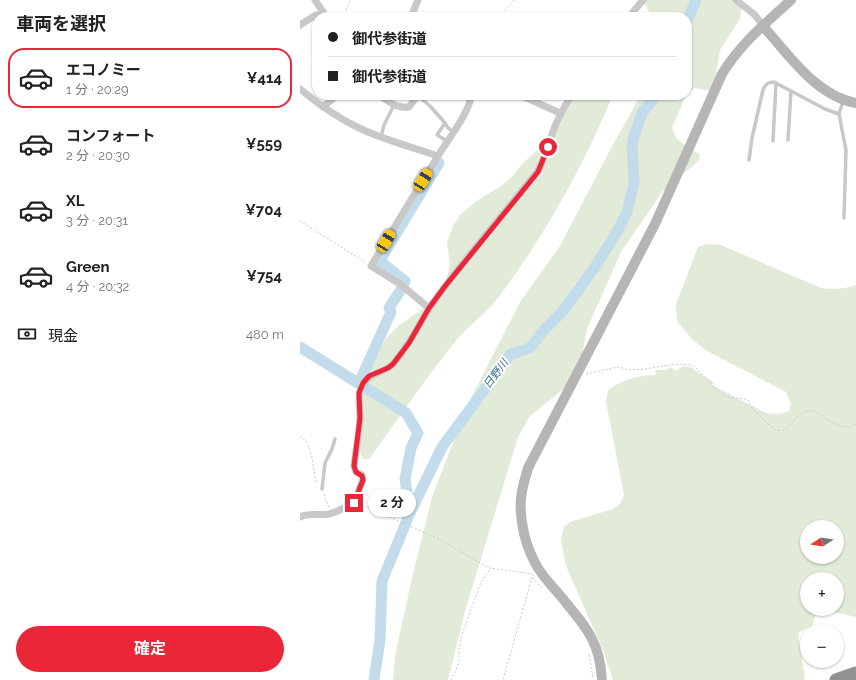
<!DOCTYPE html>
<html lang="ja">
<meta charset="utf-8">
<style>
:root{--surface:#fff;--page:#f2f2f2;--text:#202124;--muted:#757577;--line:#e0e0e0;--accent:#ea2638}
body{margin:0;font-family:Raleway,"Noto Sans JP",sans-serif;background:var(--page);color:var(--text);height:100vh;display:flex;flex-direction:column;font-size:15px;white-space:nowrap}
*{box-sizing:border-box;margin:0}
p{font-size:13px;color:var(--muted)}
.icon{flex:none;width:22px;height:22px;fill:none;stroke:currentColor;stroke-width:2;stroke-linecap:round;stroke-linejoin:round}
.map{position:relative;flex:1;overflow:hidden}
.details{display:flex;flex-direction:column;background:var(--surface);width:300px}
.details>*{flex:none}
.top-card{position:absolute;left:12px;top:12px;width:380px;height:88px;border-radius:16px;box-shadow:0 1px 3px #0004;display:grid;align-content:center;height:88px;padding:0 16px;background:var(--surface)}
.needle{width:26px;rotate:258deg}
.controls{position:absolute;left:500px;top:520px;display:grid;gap:8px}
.controls a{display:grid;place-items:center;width:44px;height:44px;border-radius:50%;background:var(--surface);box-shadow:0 1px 3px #0004;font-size:20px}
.end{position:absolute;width:18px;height:18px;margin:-9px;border:5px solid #ea2638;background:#fff;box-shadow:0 0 0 2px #fff}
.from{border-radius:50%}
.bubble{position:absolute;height:28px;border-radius:14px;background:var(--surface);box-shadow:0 1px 3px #0004;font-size:13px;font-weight:700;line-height:28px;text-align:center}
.car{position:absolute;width:12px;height:24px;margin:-12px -6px;border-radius:5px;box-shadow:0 0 3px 1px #0007;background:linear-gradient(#f5c518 24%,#345 0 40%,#f5c518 0 76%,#345 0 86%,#f5c518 0)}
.top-card b{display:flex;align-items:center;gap:14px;height:38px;font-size:15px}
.top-card b+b{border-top:1px solid var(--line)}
.top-card i{width:10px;height:10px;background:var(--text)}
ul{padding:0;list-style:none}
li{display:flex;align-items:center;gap:12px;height:60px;margin:0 8px 6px;padding:0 8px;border:2px solid transparent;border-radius:16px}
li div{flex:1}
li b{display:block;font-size:15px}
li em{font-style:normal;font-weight:700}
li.on{border-color:var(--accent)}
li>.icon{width:36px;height:36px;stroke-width:1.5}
h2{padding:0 16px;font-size:18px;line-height:48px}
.pay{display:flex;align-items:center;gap:10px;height:44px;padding:0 16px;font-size:15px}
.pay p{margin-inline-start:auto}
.button{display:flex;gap:8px;margin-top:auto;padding:8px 16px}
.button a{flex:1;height:46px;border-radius:24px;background:var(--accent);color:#fff;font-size:16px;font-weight:700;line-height:46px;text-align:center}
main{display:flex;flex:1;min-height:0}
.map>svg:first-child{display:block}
.green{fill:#e2ead8;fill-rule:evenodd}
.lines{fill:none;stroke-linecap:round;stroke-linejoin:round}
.river{stroke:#c3dceb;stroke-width:11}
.path{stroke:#c8c8c8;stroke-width:1;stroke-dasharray:2 2;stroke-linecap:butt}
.lane{stroke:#c8c8c8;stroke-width:3.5}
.street{stroke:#c8c8c8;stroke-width:7}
.secondary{stroke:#b5b5b5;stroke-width:10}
.highway{stroke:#929292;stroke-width:13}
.route{stroke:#ea2638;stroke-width:5}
.labels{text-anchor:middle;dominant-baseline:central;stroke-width:4;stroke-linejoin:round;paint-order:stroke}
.water-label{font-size:11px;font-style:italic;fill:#386f8f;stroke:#fff}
</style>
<main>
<section class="details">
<h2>車両を選択</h2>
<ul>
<li class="on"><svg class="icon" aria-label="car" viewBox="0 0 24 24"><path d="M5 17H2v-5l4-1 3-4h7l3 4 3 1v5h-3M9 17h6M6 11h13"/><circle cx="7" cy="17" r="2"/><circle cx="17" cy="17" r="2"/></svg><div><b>エコノミー</b><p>1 分 · 20:29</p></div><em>¥414</em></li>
<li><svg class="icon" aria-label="car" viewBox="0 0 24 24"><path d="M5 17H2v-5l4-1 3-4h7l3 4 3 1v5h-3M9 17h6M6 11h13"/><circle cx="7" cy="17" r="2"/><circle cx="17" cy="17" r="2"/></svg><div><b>コンフォート</b><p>2 分 · 20:30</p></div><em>¥559</em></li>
<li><svg class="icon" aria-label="car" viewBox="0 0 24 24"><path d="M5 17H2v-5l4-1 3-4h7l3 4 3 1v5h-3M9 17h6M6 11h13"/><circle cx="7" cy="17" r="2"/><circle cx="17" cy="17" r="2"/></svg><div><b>XL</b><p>3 分 · 20:31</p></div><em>¥704</em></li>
<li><svg class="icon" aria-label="car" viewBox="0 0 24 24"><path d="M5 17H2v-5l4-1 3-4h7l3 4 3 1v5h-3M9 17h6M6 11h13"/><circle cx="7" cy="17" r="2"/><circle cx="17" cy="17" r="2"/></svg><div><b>Green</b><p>4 分 · 20:32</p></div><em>¥754</em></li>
</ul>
<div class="pay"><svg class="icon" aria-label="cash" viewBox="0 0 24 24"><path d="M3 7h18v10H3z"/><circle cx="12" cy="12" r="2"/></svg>現金<p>480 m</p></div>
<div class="button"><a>確定</a></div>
</section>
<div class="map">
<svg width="556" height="680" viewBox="0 0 556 680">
<rect width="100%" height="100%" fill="#fff"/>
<g class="green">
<path d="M 343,0 L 437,0 L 441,8 L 440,19 L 420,50 L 416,74 L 411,91 L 395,88 L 387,93 L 387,17 L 352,17 Z"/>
<path d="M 275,95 L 310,95 L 312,97 C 283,167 246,233 201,294 C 188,312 169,325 155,342 C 124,380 97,421 69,459 L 63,459 L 58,448 L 64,381 L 85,340 L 97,327 L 131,303 L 146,281 L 150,264 L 147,243 L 149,237 L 154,224 L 161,214 L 178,200 L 200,187 L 211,178 L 224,162 L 255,135 L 264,111 Z"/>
<path d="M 341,95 L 386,95 L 372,128 L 377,139 L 400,155 L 399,160 L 395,164 L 363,191 L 321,252 L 287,329 L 284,344 L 283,355 L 271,383 L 230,416 L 218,437 L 165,611 L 148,680 L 93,680 L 96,651 L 112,578 L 132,497 L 168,404 L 220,302 L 260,246 L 310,150 Z"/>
<path d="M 407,244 L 421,245 L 521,288 C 534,290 544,289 556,285 L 556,617 L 529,611 L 517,611 L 512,626 L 498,633 L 505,679 L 502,680 L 313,680 L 303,650 L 266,566 L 261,540 L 264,527 L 270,522 L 313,509 L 321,503 L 324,495 L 306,402 L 308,390 C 322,380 338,375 356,375 L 355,370 L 365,370 L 371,367 L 375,371 L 384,366 L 392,368 L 414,383 L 412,385 L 466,413 L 480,414 L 489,411 L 491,404 L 486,392 L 405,350 L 391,338 L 377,321 L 376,304 L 398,247 ZM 507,527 L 537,527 L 537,557 L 507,557 ZM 507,579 L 537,579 L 537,609 L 507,609 Z"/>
</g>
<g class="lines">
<g class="river">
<path d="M 387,21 L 396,0"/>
<path d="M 104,283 L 105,281 L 81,262 L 82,257 L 139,163"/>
<path d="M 0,347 L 106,413 L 118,433 L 111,448 L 105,479 L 110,513"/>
<path d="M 59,383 L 91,312 L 89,308 L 102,288"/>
<path d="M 74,680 L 80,640 L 82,581 L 110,513 L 142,447 L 211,354 L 230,348 L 243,331 L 263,311 L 295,267 L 319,228 L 327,212 L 334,183 L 332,146 L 334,136 L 342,113 L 356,95"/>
</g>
<g class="path">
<path d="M 42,17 L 51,0"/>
<path d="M 200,17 L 214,0"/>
<path d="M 0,221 L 65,262"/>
<path d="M 286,374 L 318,367 L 330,370 L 345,369 L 376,364 L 390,365 L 395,367 L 417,390 L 427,397 L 445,399 L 448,400 L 453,410 L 475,430 C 494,435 492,408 515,411 C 527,418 542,433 556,424"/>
<path d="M 0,436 C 15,446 11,468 17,483"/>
<path d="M 24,494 L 29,508"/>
<path d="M 60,504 L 139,539 L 189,568 L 233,574 L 203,680"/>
<path d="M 232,578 L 243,589"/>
<path d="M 289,655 L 293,679"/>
<path d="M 151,680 L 156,670 L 159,661 L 159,649 L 161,637 L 181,582 L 190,569"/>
</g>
<g class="lane">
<path d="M 117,95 L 130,106 L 145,123 L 137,135 L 147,141"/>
<path d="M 543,101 L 539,114 L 546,150 L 544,218"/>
<path d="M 145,123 L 148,128 L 154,132"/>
<path d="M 81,137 L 84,125 L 94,105"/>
<path d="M 488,140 L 491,91"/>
<path d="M 473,141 L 476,83"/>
<path d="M 449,160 L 452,138 L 463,90 C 465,84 468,82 474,82 L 525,109 L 539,114"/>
<path d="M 22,489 L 25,463 L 32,449 L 35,439"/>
</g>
<g class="street">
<path d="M 15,0 L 25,15 L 33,17"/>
<path d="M 436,0 L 455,15 L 463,26"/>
<path d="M 111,17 L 118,0"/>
<path d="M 329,17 L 343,0"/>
<path d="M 0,25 L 16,15 L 25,15"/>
<path d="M 0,89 C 18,104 38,118 59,128 C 84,140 112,147 138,156"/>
<path d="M 79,95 C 88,101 97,109 109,107 L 118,95"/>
<path d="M 220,95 L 260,113"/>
<path d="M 23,107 L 37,95"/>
<path d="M 129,308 L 100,284 L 71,266 C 93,229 115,193 138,156 C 150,136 166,118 172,95"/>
<path d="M 0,517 C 9,512 19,516 29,514 C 37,512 46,507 54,503 L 63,479 L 62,475 L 56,472 L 54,466 C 56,450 59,434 60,418 C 60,408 57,397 61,388 C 67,372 84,374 94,363 C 111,343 122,318 137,297 C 169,254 204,214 237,172 C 244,161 246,149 251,137 C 256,122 263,108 272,95"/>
</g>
<g class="secondary">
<path d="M 463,26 C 489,55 516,96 556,103"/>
<path d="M 302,680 C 301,665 299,652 292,639 C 286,626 276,615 267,604 C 258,592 246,581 238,568 C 226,548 219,522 221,498 C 222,488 225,478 228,468 L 355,224 L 422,74 C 440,44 466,23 491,0"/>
</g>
<path class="highway" d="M 536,680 L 556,673"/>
</g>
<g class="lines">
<path class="route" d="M 54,503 L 63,480 L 62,476 L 56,472 L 54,466 L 60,418 L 59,393 L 63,383 L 69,376 L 88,368 L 93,364 L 109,343 L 129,308 L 146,285 L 238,172 L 248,147"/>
</g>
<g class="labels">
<g class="water-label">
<text transform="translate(196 374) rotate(-53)">日野川</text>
</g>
</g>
</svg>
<div class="controls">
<a><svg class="needle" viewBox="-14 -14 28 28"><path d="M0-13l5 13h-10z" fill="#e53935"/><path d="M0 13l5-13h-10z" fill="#757577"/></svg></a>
<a>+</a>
<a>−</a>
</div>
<i class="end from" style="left:248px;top:147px"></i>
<i class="end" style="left:54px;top:503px"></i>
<div class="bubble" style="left:68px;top:489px;width:48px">2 分</div>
<i class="car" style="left:123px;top:180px;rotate:32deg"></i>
<i class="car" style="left:86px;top:241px;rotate:31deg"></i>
<div class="top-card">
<b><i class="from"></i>御代参街道</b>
<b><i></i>御代参街道</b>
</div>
</div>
</main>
